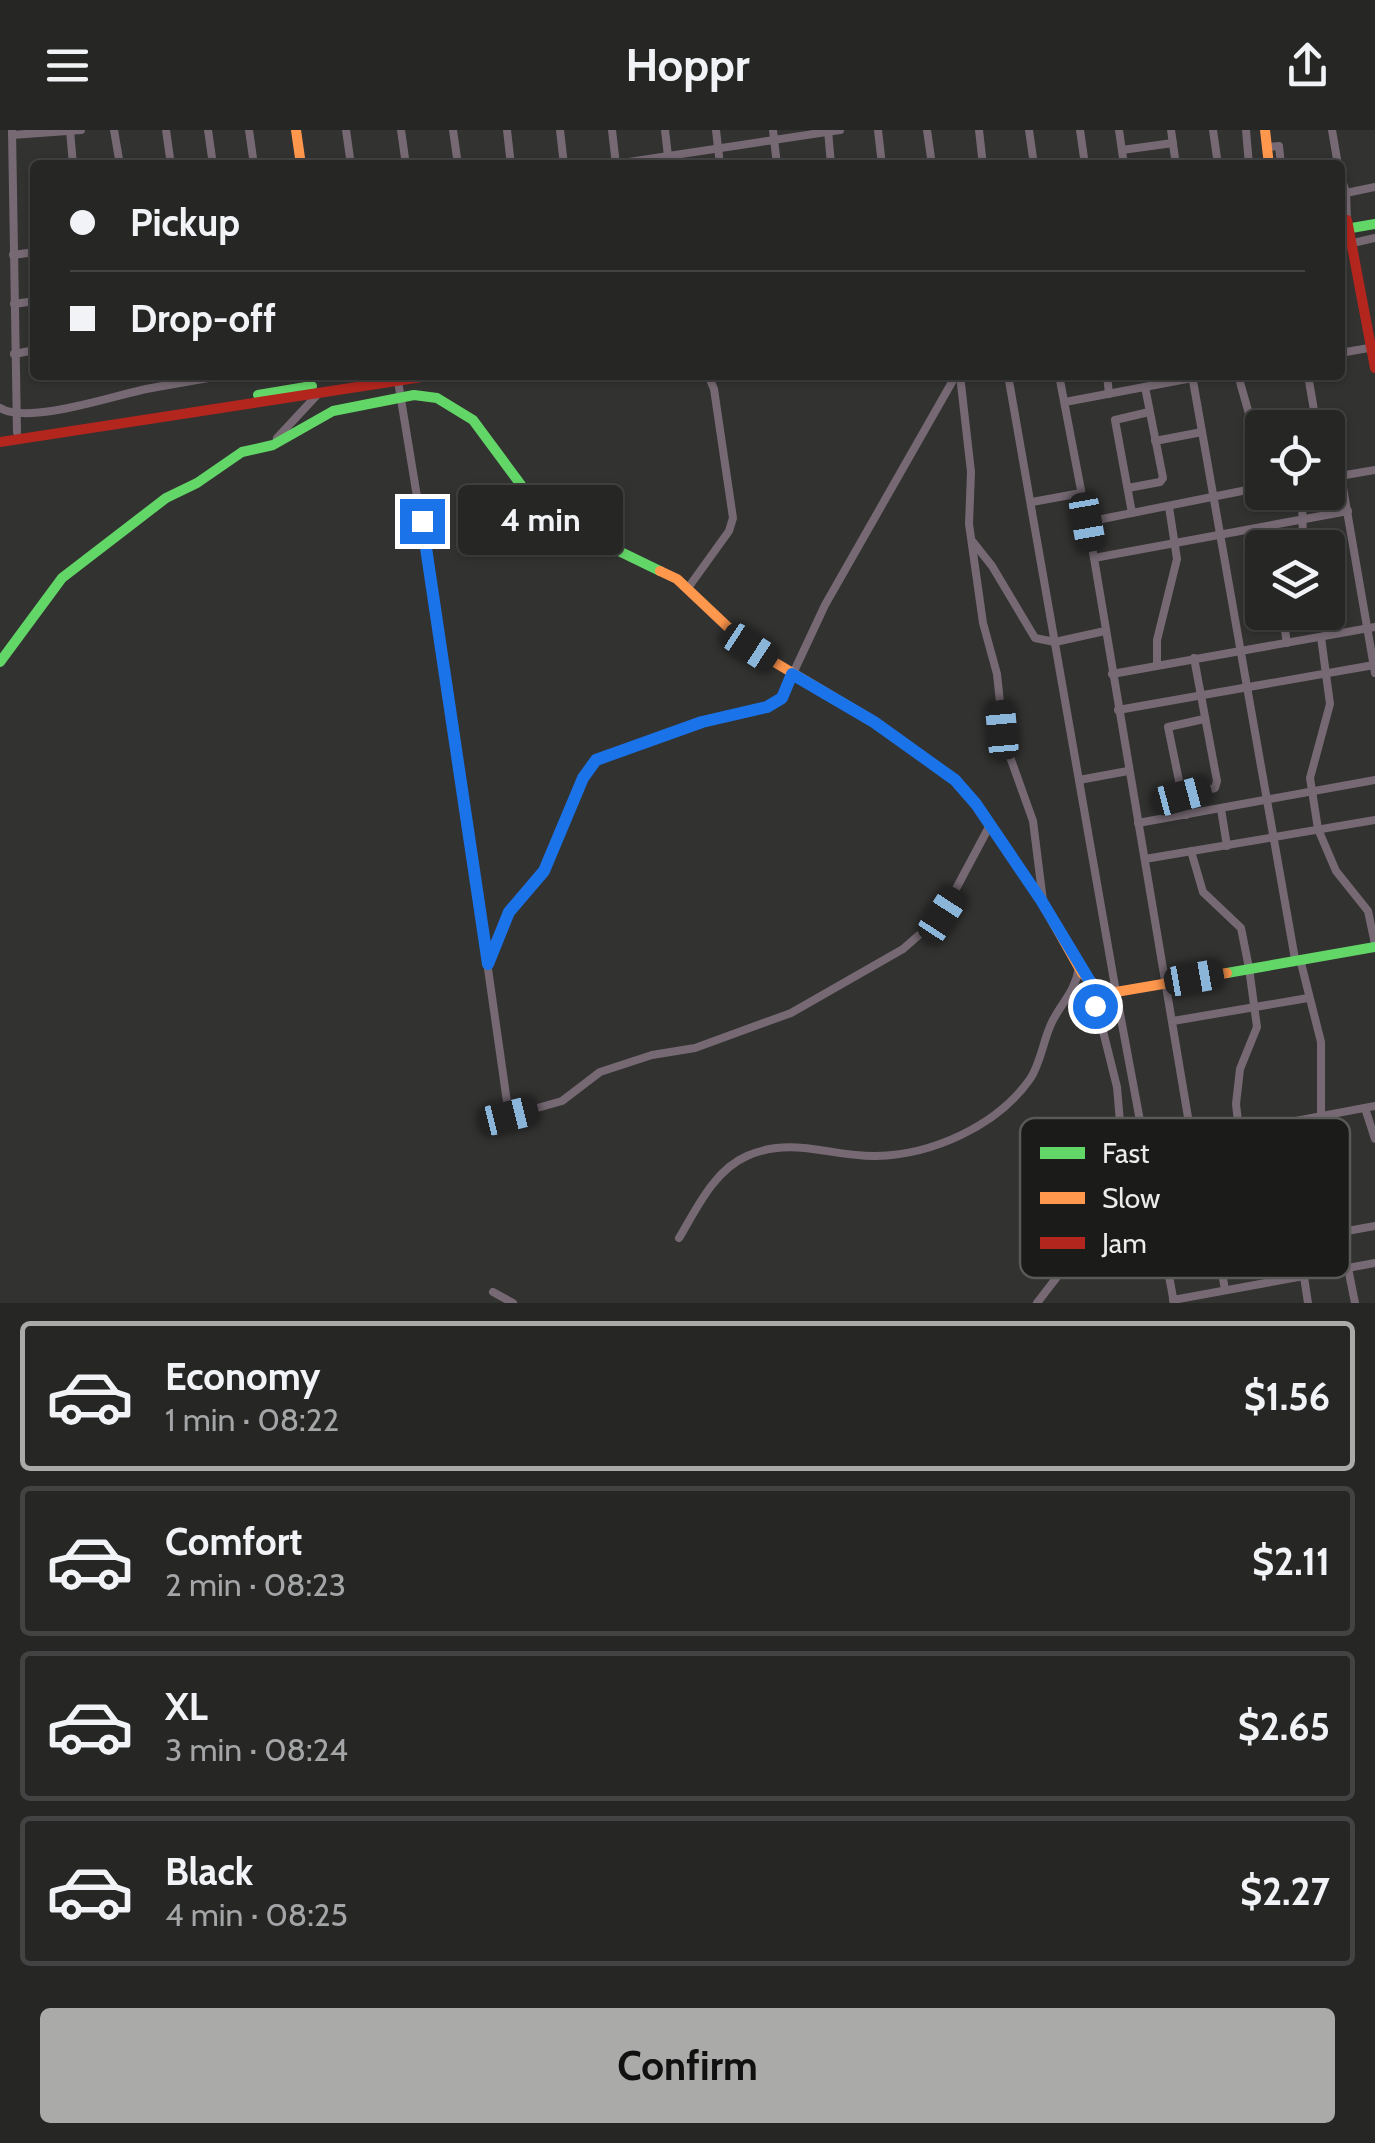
<!DOCTYPE html>
<meta charset="utf-8">
<style>
:root{--surface:#262625;--page:#323232;--text:#f1f3f6;--muted:#a4a5a7;--line:#424342;--accent:#aaaaa9}
body{margin:0;font-family:Cabin,sans-serif;background:var(--page);color:var(--text);height:100vh;display:flex;flex-direction:column;font-size:38px;white-space:nowrap}
*{box-sizing:border-box;margin:0}
p{font-size:32px;color:var(--muted)}
.icon{flex:none;width:55px;height:55px;fill:none;stroke:currentColor;stroke-width:2;stroke-linecap:round;stroke-linejoin:round}
.map{position:relative;height:1173px;overflow:hidden}
.panel{display:flex;flex-direction:column;background:var(--surface);flex:1}
.panel>*{flex:none}
.banner{position:absolute;left:30px;top:30px;width:1315px;height:220px;border-radius:10px;box-shadow:0 2px 8px #0004,0 0 0 2px var(--line);display:grid;align-content:center;height:220px;padding:0 40px;background:var(--surface)}
.controls{position:absolute;left:1245px;top:280px;display:grid;gap:20px}
.controls a{display:grid;place-items:center;width:100px;height:100px;border-radius:10px;background:var(--surface);box-shadow:0 2px 8px #0004,0 0 0 2px var(--line);font-size:50px}
.end{position:absolute;width:45px;height:45px;margin:-22px;border:12px solid #1a73e8;background:#fff;box-shadow:0 0 0 5px #fff}
.from{border-radius:50%}
.bubble{position:absolute;height:70px;border-radius:10px;background:var(--surface);box-shadow:0 2px 8px #0004,0 0 0 2px var(--line);font-size:32px;font-weight:700;line-height:70px;text-align:center}
.car{position:absolute;width:30px;height:60px;margin:-30px -15px;border-radius:12px;box-shadow:0 0 8px 2px #0007;background:linear-gradient(#222 24%,#8ab4d8 0 40%,#222 0 76%,#8ab4d8 0 86%,#222 0)}
.banner b{display:flex;align-items:center;gap:35px;height:95px;font-size:38px}
.banner b+b{border-top:2px solid var(--line)}
.banner i{width:25px;height:25px;background:var(--text)}
ul{padding:18px 0 0;list-style:none}
li{display:flex;align-items:center;gap:30px;height:150px;margin:0 20px 15px;padding:0 20px;border:5px solid var(--line);border-radius:10px}
li div{flex:1}
li b{display:block;font-size:38px}
li em{font-style:normal;font-weight:700}
li.on{border-color:var(--accent)}
li>.icon{width:90px;height:90px;stroke-width:1.5}
.action{display:flex;gap:20px;margin-top:auto;padding:20px 40px}
.action a{flex:1;height:115px;border-radius:10px;background:var(--accent);color:#111;font-size:40px;font-weight:700;line-height:115px;text-align:center}
header{display:flex;justify-content:space-between;align-items:center;height:130px;padding:0 40px;background:var(--surface);font-size:45px;font-weight:700}
.map>svg:first-child{display:block}
.lines{fill:none;stroke-linecap:round;stroke-linejoin:round}
.street{stroke:#766973;stroke-width:8}
.fast{stroke:#63d668;stroke-width:10}
.slow{stroke:#ff974d;stroke-width:10}
.jam{stroke:#b3261e;stroke-width:10}
.route{stroke:#1a73e8;stroke-width:12}
.key{fill:#1b1b19;stroke:#595957;stroke-width:2.5}
.key-label{font-size:28px;fill:#ebebe9}
</style>
<header><svg class="icon" aria-label="menu" viewBox="0 0 24 24"><path d="M4 6h16M4 12h16M4 18h16"/></svg>Hoppr<svg class="icon" aria-label="share" viewBox="0 0 24 24"><path d="M12 15V3M7 8l5-5 5 5M5 13v7h14v-7"/></svg></header>
<div class="map">
<svg width="1375" height="1173" viewBox="0 0 1375 1173">
<rect width="100%" height="100%" fill="#323231"/>
<g class="lines">
<g class="street">
<path d="M 12,0 L 17,302"/>
<path d="M 70,0 L 73,35"/>
<path d="M 114,0 L 120,35"/>
<path d="M 166,0 L 171,35"/>
<path d="M 208,0 L 213,35"/>
<path d="M 249,0 L 254,35"/>
<path d="M 346,0 L 351,35"/>
<path d="M 401,0 L 406,35"/>
<path d="M 453,0 L 458,35"/>
<path d="M 507,0 L 511,35"/>
<path d="M 560,0 L 564,35"/>
<path d="M 612,0 L 616,35"/>
<path d="M 665,0 L 669,35"/>
<path d="M 716,0 L 720,35"/>
<path d="M 773,0 L 777,35"/>
<path d="M 828,0 L 831,35"/>
<path d="M 878,0 L 882,35"/>
<path d="M 927,0 L 932,35"/>
<path d="M 979,0 L 983,35"/>
<path d="M 1029,0 L 1034,35"/>
<path d="M 1080,0 L 1085,35"/>
<path d="M 1119,0 L 1124,35"/>
<path d="M 1171,0 L 1176,35"/>
<path d="M 1213,0 L 1218,35"/>
<path d="M 1246,0 L 1249,35"/>
<path d="M 1332,0 L 1338,35"/>
<path d="M 12,5 L 81,0"/>
<path d="M 1267,17 L 1279,16 L 1281,35"/>
<path d="M 1122,20 L 1173,13"/>
<path d="M 609,35 L 840,0"/>
<path d="M 1340,43 L 1346,63 L 1347,90"/>
<path d="M 1346,63 L 1375,57"/>
<path d="M 1340,116 L 1375,108"/>
<path d="M 13,125 L 35,122"/>
<path d="M 14,174 L 35,171"/>
<path d="M 1340,223 L 1375,217"/>
<path d="M 14,224 L 35,220"/>
<path d="M 960,245 L 971,342 L 969,394 L 983,493 L 997,544 L 1004,610 L 1033,691 L 1043,771"/>
<path d="M 1008,245 L 1116,862 L 1174,1173"/>
<path d="M 1059,245 L 1094,428 L 1194,1023 C 1199,1034 1207,1038 1216,1046 C 1233,1063 1248,1096 1251,1119"/>
<path d="M 1107,245 L 1109,264"/>
<path d="M 1192,245 L 1295,829"/>
<path d="M 1238,245 L 1253,298 L 1315,285"/>
<path d="M 1308,245 L 1317,298"/>
<path d="M 398,251 L 445,537 L 509,986 L 562,971 L 600,942 L 652,925 L 695,918 L 791,883 L 903,819 L 942,785 L 990,695"/>
<path d="M 1065,272 L 1208,245"/>
<path d="M 0,278 C 28,295 113,266 146,259 C 172,254 199,250 224,245"/>
<path d="M 277,308 L 318,264"/>
<path d="M 1155,311 L 1202,302"/>
<path d="M 1341,346 L 1375,543"/>
<path d="M 1328,348 L 1375,340"/>
<path d="M 1128,358 L 1160,352 L 1163,348 L 1145,257"/>
<path d="M 1302,362 L 1303,418"/>
<path d="M 1032,372 L 1081,363"/>
<path d="M 1132,383 L 1115,290 L 1149,282"/>
<path d="M 1087,392 L 1262,357"/>
<path d="M 973,412 L 992,436 L 1035,508 L 1055,512 L 1105,501"/>
<path d="M 1288,418 L 1303,413"/>
<path d="M 1094,428 L 1348,381"/>
<path d="M 688,458 L 729,401 L 733,388 L 714,259 L 708,245"/>
<path d="M 1282,482 L 1287,513"/>
<path d="M 1283,487 L 1299,482"/>
<path d="M 1321,507 L 1330,574 L 1310,648 L 1318,699 L 1336,741 L 1368,781 L 1375,814"/>
<path d="M 1157,535 L 1157,510 L 1177,429 L 1169,377"/>
<path d="M 1112,544 L 1375,497"/>
<path d="M 1118,580 L 1374,535"/>
<path d="M 1079,650 L 1128,641"/>
<path d="M 1182,666 L 1215,658 L 1217,651 L 1194,528"/>
<path d="M 1221,679 L 1227,716"/>
<path d="M 1186,685 L 1168,597 L 1204,589"/>
<path d="M 1138,693 L 1375,650"/>
<path d="M 1191,721 L 1203,762 L 1241,798 L 1249,838 L 1257,897 L 1240,939 L 1236,974 L 1239,1000"/>
<path d="M 1145,729 L 1375,690"/>
<path d="M 1300,829 L 1321,912 L 1321,986 L 1342,1102"/>
<path d="M 489,833 L 509,782 L 545,741 L 583,649 L 597,630 L 701,592 L 767,577 L 782,567 L 825,475 L 956,245"/>
<path d="M 1173,891 L 1308,868"/>
<path d="M 1365,978 L 1375,1009"/>
<path d="M 1274,994 L 1297,1110"/>
<path d="M 1146,1019 L 1375,976"/>
<path d="M 679,1108 C 696,1080 714,1040 747,1026 C 792,1006 832,1027 876,1026 C 932,1025 997,996 1030,949 C 1041,933 1043,910 1052,892 C 1063,870 1074,864 1079,838"/>
<path d="M 1306,1109 L 1313,1145"/>
<path d="M 1219,1125 L 1225,1160"/>
<path d="M 1166,1134 L 1375,1096"/>
<path d="M 1348,1138 L 1355,1173"/>
<path d="M 1304,1147 L 1308,1173"/>
<path d="M 493,1162 L 513,1173"/>
<path d="M 1173,1170 L 1375,1133"/>
<path d="M 1037,1173 L 1067,1134 L 1117,1099 L 1127,1075 L 1117,957 L 1091,853"/>
</g>
<g class="fast">
<path d="M 1340,100 L 1375,94"/>
<path d="M 258,265 L 312,256"/>
<path d="M 0,532 L 62,448 L 166,368 L 197,353 L 242,322 L 273,315 L 333,281 L 414,265 L 437,268 L 473,290 L 527,363 L 557,391 L 660,441"/>
<path d="M 1227,843 L 1375,817"/>
</g>
<g class="slow">
<path d="M 296,0 L 301,35"/>
<path d="M 1265,0 L 1269,35"/>
<path d="M 660,441 L 677,449 L 749,517 L 875,592 L 955,650 L 975,673 L 1041,770 L 1082,843 L 1100,860 L 1116,862 L 1227,843"/>
</g>
<g class="jam">
<path d="M 1347,90 L 1375,238"/>
<path d="M 0,312 L 435,245"/>
</g>
</g>
<g class="lines">
<path class="route" d="M 422,391 L 488,834 L 509,782 L 544,741 L 583,648 L 596,630 L 702,592 L 767,577 L 782,568 L 792,544 L 874,592 L 955,650 L 976,674 L 1041,770 L 1091,853 L 1095,876"/>
</g>
<rect x="1020" y="988" width="330" height="160" rx="15" class="key"/>
<rect x="1040" y="1017" width="45" height="12" fill="#63d668"/>
<rect x="1040" y="1062" width="45" height="12" fill="#ff974d"/>
<rect x="1040" y="1107" width="45" height="12" fill="#b3261e"/>
<g class="key-label">
<text x="1102" y="1033">Fast</text>
<text x="1102" y="1078">Slow</text>
<text x="1102" y="1123">Jam</text>
</g>
</svg>
<div class="controls">
<a><svg class="icon" aria-label="locate" viewBox="0 0 24 24"><circle cx="12" cy="12" r="6"/><path d="M12 2v4M12 18v4M2 12h4M18 12h4"/></svg></a>
<a><svg class="icon" aria-label="layers" viewBox="0 0 24 24"><path d="M12 4l9 5-9 5-9-5zM3 14l9 5 9-5"/></svg></a>
</div>
<i class="end from" style="left:1095px;top:876px"></i>
<i class="end" style="left:422px;top:391px"></i>
<div class="bubble" style="left:458px;top:355px;width:165px">4 min</div>
<i class="car" style="left:1087px;top:392px;rotate:170deg"></i>
<i class="car" style="left:750px;top:517px;rotate:123deg"></i>
<i class="car" style="left:1002px;top:600px;rotate:355deg"></i>
<i class="car" style="left:1182px;top:666px;rotate:75deg"></i>
<i class="car" style="left:942px;top:785px;rotate:33deg"></i>
<i class="car" style="left:1194px;top:848px;rotate:80deg"></i>
<i class="car" style="left:509px;top:986px;rotate:76deg"></i>
<div class="banner">
<b><i class="from"></i>Pickup</b>
<b><i></i>Drop-off</b>
</div>
</div>
<section class="panel">
<ul>
<li class="on"><svg class="icon" aria-label="car" viewBox="0 0 24 24"><path d="M5 17H2v-5l4-1 3-4h7l3 4 3 1v5h-3M9 17h6M6 11h13"/><circle cx="7" cy="17" r="2"/><circle cx="17" cy="17" r="2"/></svg><div><b>Economy</b><p>1 min · 08:22</p></div><em>$1.56</em></li>
<li><svg class="icon" aria-label="car" viewBox="0 0 24 24"><path d="M5 17H2v-5l4-1 3-4h7l3 4 3 1v5h-3M9 17h6M6 11h13"/><circle cx="7" cy="17" r="2"/><circle cx="17" cy="17" r="2"/></svg><div><b>Comfort</b><p>2 min · 08:23</p></div><em>$2.11</em></li>
<li><svg class="icon" aria-label="car" viewBox="0 0 24 24"><path d="M5 17H2v-5l4-1 3-4h7l3 4 3 1v5h-3M9 17h6M6 11h13"/><circle cx="7" cy="17" r="2"/><circle cx="17" cy="17" r="2"/></svg><div><b>XL</b><p>3 min · 08:24</p></div><em>$2.65</em></li>
<li><svg class="icon" aria-label="car" viewBox="0 0 24 24"><path d="M5 17H2v-5l4-1 3-4h7l3 4 3 1v5h-3M9 17h6M6 11h13"/><circle cx="7" cy="17" r="2"/><circle cx="17" cy="17" r="2"/></svg><div><b>Black</b><p>4 min · 08:25</p></div><em>$2.27</em></li>
</ul>
<div class="action"><a>Confirm</a></div>
</section>
